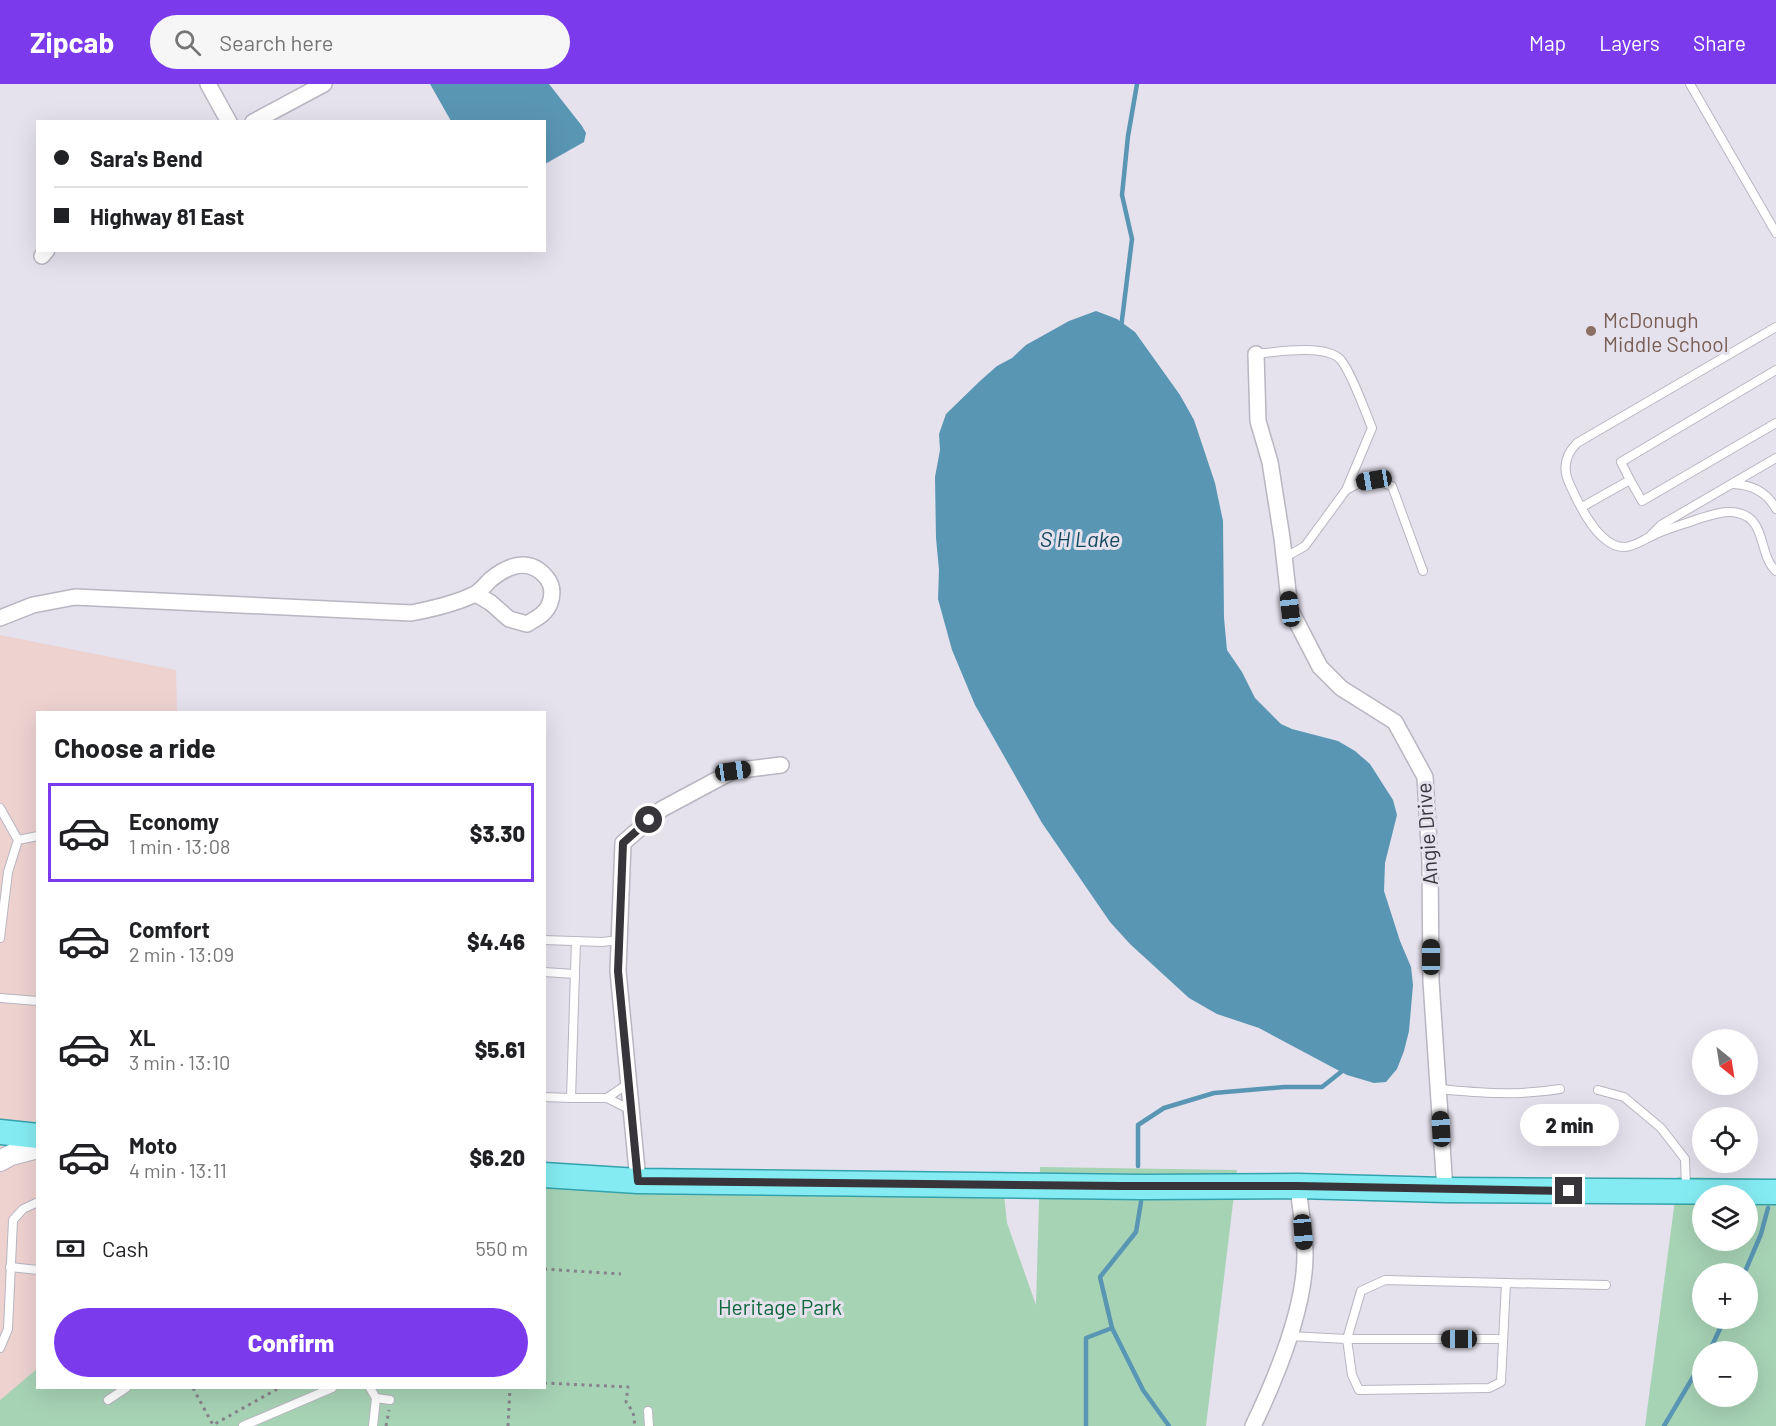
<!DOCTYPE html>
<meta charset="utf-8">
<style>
:root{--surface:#fff;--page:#f6f6f6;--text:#202124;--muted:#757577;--line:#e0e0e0;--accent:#7c3aed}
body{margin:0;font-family:Barlow,sans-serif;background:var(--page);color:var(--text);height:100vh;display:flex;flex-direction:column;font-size:22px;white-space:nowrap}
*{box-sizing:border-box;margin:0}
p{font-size:20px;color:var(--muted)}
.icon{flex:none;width:33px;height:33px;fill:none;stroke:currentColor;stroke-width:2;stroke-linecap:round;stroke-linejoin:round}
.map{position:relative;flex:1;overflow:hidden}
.sheet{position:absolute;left:36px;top:627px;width:510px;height:678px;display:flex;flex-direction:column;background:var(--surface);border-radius:0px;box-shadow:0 6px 24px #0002}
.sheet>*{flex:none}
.guide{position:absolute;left:36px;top:36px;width:510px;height:132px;border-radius:0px;box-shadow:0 6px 24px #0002;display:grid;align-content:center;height:132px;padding:0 18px;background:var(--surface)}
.needle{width:39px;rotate:150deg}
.fabs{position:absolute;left:1692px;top:945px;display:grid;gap:12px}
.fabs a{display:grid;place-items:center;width:66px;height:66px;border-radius:50%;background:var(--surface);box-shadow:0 6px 24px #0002;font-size:30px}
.end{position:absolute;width:27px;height:27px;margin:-14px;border:8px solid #37353a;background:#fff;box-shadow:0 0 0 3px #fff}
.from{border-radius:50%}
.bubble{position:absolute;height:42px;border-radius:21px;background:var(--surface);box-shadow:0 6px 24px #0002;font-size:20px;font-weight:800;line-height:42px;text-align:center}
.car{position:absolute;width:18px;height:36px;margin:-18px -9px;border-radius:8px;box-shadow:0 0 4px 2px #0007;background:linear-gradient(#222 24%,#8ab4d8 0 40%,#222 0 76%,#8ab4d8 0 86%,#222 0)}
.guide b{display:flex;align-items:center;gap:21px;height:57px;font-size:22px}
.guide b+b{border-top:2px solid var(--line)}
.guide i{width:15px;height:15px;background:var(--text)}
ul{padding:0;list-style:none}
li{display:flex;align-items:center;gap:18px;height:99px;margin:0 12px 9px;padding:0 6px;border:3px solid transparent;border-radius:0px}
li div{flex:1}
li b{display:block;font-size:22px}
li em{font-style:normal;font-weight:800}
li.current{border-color:var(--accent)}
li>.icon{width:54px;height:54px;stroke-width:1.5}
h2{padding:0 18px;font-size:27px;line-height:72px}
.pay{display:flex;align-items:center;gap:15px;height:66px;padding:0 18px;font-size:22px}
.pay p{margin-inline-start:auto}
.primary-button{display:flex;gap:12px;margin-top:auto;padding:12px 18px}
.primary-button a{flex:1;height:69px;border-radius:36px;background:var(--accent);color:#fff;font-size:24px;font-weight:800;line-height:69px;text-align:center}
header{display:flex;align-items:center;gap:36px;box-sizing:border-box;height:84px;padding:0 30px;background:var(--accent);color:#fff}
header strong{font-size:28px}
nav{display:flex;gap:33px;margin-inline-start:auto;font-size:21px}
.search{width:420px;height:54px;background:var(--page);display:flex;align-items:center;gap:15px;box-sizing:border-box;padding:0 21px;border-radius:33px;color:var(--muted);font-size:22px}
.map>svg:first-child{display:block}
.commercial{fill:#edd2d0}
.green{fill:#a7d3b5;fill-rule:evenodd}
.water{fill:#5996b4}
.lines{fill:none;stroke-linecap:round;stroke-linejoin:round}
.stream{stroke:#5996b4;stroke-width:4.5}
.service-casing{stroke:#b9b5c1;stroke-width:10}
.minor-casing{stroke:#b9b5c1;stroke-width:18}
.tertiary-casing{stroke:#b9b5c1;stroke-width:22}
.primary-casing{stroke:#34a2ac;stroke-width:27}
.path{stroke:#86838b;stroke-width:3;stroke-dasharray:3 4.5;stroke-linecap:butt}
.service{stroke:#fff;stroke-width:8}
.minor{stroke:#fff;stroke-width:15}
.tertiary{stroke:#fff;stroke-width:20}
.primary{stroke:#85ebf2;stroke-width:24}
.route{stroke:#37353a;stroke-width:8}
.education-dot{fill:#8d6e63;stroke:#e5e1ed;stroke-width:2}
.labels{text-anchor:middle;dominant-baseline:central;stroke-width:6;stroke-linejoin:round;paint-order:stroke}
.education-label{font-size:21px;fill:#785e54;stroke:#e5e1ed;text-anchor:start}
.street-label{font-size:21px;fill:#37353a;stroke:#e5e1ed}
.park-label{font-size:21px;fill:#0c673a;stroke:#e5e1ed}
.water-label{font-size:22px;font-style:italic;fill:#13475d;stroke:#e5e1ed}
</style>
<header>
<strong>Zipcab</strong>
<div class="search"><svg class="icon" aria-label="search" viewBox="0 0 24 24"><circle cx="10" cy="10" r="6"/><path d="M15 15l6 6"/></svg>Search here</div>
<nav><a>Map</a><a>Layers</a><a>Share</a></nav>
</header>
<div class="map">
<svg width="1776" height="1342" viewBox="0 0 1776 1342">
<rect width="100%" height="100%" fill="#e5e1ed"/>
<path class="commercial" d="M 0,551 L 176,586 L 177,628 L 38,628 L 38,1304 L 11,1342 L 0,1342 Z"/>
<g class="green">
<path d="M 1040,1083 L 1237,1086 L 1206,1342 L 0,1342 L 0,1316 L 37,1285 L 38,1304 L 544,1304 L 545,1100 L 1003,1101 L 1007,1139 L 1036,1221 Z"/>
<path d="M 1678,1093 L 1776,1095 L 1776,1342 L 1645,1342 ZM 1702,1112 L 1748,1112 L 1748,1156 L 1702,1156 ZM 1702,1190 L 1748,1190 L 1748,1234 L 1702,1234 ZM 1702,1268 L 1748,1268 L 1748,1312 L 1702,1312 Z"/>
</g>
<g class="water">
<path d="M 430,0 L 549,0 L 582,42 L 586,49 L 584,58 L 545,80 L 544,38 L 451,37 Z"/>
<path d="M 1096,227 L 1117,235 L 1135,248 L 1180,311 L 1194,336 L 1215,399 L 1223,437 L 1224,534 L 1227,566 L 1242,588 L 1255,614 L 1281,640 L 1292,645 L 1338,657 L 1355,667 L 1370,680 L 1393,716 L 1397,731 L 1385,779 L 1384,807 L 1400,857 L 1411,883 L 1413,901 L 1409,947 L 1404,967 L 1397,985 L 1386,998 L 1374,999 L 1347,991 L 1259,944 L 1217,930 L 1189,914 L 1130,860 L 1110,838 L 1042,739 L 975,621 L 952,566 L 938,515 L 939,486 L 936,454 L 935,393 L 940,366 L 939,350 L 946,330 L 980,297 L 997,282 L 1012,274 L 1026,261 L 1069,237 Z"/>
</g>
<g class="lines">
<g class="stream">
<path d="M 1121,244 L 1132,155 L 1122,111 L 1128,52 L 1137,0"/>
<path d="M 1138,1082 L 1138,1041 L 1164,1024 L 1214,1009 L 1284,1003 L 1322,1003 L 1341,988 L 1343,984"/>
<path d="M 1141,1118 L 1136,1148 L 1100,1193 L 1112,1244 L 1143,1306 L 1169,1342"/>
<path d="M 1744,1190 L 1761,1150 L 1768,1124"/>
<path d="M 1709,1268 L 1725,1234"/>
<path d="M 1086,1342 L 1086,1254 L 1112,1244"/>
<path d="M 1664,1342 L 1702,1278"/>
</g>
<defs>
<g id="service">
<path d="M 1690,0 L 1776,149"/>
<path d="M 1776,243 L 1577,359 C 1565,371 1562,385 1570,401 C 1579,421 1599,464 1625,463 C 1635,462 1641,457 1650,453 C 1665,445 1682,441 1698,435 C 1711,431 1724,426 1738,429 C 1767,435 1758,471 1776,487"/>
<path d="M 1256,270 C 1276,268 1324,260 1340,275 C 1351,287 1365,327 1372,344 L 1346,406"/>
<path d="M 1630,396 L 1642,417 L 1776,339"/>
<path d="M 1734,400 C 1753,401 1767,408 1776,425"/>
<path d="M 1582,423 L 1630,396 L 1621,378 L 1776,286"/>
<path d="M 1651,451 L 1661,441 L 1776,374"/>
<path d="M 1284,474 L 1305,462 L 1346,406 L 1361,398 L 1374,396 L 1392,402 L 1423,487"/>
<path d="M 0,724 L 18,756"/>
<path d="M 0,854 L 8,788 L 18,756 L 38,752"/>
<path d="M 544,856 L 602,858 L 619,856"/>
<path d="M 576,857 L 571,1014 L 607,1014 L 631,1026"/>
<path d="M 544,888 L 575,890"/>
<path d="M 0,914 L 38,917"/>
<path d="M 1439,1005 C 1480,1009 1518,1012 1560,1005"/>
<path d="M 1598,1006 L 1624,1013 L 1661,1044 L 1685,1075 L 1686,1103"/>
<path d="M 544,1013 L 571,1014"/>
<path d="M 607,1014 L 629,999"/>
<path d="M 10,1183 L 38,1186"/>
<path d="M 1506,1199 L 1606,1201"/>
<path d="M 1289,1252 L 1347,1255 L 1352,1291 L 1359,1306 L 1489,1304 L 1501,1298 L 1506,1199 L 1385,1196 L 1361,1207 L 1347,1255 L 1503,1255"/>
<path d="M 0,1264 L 8,1245 L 13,1136 L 23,1125 L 38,1118"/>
<path d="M 370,1304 L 376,1314 L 390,1316"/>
<path d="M 108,1316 L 126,1304"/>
<path d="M 648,1327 L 649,1342"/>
<path d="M 243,1342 L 332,1304"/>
<path d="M 373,1342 L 376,1314"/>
</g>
<g id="minor">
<path d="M 208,0 L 229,38"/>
<path d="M 253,38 L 324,0"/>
<path d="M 42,172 L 47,166"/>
<path d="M 1256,270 L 1258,337 L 1270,378 L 1282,454 L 1290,525 L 1320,583 L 1341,604 L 1395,638 L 1425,693 L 1430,777 L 1431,897 L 1445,1106"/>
<path d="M 0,534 L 33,521 L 75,513 L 411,529 C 432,525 454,520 473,511 C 480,508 485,501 490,496 C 508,481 529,473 546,493 C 553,501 553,510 550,519 C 546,530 537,534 527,540 L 509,535 L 491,519 L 476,510"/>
<path d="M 638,1097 L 618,887 L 623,759 L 662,725 L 733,687 L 781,681"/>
<path d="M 1253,1342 C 1276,1294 1305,1224 1305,1171 C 1305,1148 1300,1124 1298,1102"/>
</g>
<path id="tertiary" d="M 0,1077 L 11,1071 L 38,1064"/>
<g id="primary">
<path d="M 0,1048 L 38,1052"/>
<path d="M 544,1091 L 638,1097 L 1142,1103 L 1298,1102 L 1445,1106 L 1776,1108"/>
</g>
</defs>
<use href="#service" class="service-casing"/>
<use href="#minor" class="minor-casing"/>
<use href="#tertiary" class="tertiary-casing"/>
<use href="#primary" class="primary-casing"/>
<g class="path">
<path d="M 544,1185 L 621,1190"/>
<path d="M 544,1299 L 628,1303 L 626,1318 L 633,1328 L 635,1342"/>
<path d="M 193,1304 L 213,1341 L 279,1304"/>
<path d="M 386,1342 L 389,1326"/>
<path d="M 508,1342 L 510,1304"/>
</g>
<use href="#service" class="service"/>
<use href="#minor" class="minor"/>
<use href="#tertiary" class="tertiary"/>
<use href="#primary" class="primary"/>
</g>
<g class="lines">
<path class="route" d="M 649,736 L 623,759 L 618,887 L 638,1097 L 1120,1102 L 1298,1102 L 1569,1107"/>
</g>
<circle class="education-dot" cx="1591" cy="247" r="6"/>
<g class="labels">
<g class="education-label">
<text x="1603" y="235">McDonugh<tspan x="1603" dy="24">Middle School</tspan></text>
</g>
<g class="street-label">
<text transform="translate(1426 750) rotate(-94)">Angie Drive</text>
</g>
<g class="park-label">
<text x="780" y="1222">Heritage Park</text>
</g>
<g class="water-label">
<text x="1080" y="454">S H Lake</text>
</g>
</g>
</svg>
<div class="fabs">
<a><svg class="needle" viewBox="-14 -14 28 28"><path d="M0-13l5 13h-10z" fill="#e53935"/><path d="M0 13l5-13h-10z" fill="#757577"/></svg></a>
<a><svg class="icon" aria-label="locate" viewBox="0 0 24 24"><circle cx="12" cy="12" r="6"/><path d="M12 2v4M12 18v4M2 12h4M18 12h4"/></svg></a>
<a><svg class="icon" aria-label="layers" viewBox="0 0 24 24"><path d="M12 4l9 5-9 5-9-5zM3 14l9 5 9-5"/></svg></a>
<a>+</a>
<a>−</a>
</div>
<i class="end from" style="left:649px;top:736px"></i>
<i class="end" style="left:1569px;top:1107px"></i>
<div class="bubble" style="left:1520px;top:1020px;width:99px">2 min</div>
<i class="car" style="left:1374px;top:396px;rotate:261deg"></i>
<i class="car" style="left:1290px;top:525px;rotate:353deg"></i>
<i class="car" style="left:733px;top:687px;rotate:82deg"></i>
<i class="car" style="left:1431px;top:873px;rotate:0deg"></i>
<i class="car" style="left:1441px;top:1045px;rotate:357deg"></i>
<i class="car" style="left:1303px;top:1148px;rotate:175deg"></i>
<i class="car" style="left:1459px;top:1255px;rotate:270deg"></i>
<div class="guide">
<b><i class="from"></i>Sara's Bend</b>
<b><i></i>Highway 81 East</b>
</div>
<section class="sheet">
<h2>Choose a ride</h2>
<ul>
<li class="current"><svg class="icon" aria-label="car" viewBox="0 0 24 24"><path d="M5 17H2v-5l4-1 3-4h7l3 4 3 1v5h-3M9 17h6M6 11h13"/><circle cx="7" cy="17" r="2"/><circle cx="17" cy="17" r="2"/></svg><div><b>Economy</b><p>1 min · 13:08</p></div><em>$3.30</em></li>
<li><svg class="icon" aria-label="car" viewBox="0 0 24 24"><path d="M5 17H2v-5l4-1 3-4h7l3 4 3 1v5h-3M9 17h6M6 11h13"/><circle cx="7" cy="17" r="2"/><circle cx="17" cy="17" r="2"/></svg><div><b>Comfort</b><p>2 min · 13:09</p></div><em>$4.46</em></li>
<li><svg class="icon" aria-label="car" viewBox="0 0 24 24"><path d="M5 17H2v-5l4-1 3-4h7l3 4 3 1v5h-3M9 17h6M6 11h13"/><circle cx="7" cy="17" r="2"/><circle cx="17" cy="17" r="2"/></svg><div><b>XL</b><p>3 min · 13:10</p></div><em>$5.61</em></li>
<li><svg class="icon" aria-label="car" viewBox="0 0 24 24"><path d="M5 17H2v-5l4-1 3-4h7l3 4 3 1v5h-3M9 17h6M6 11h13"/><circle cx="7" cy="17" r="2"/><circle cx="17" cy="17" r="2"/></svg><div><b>Moto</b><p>4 min · 13:11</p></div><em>$6.20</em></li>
</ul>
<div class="pay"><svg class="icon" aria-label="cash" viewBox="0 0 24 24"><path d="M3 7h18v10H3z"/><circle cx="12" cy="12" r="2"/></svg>Cash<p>550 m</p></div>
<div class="primary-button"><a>Confirm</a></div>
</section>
</div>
